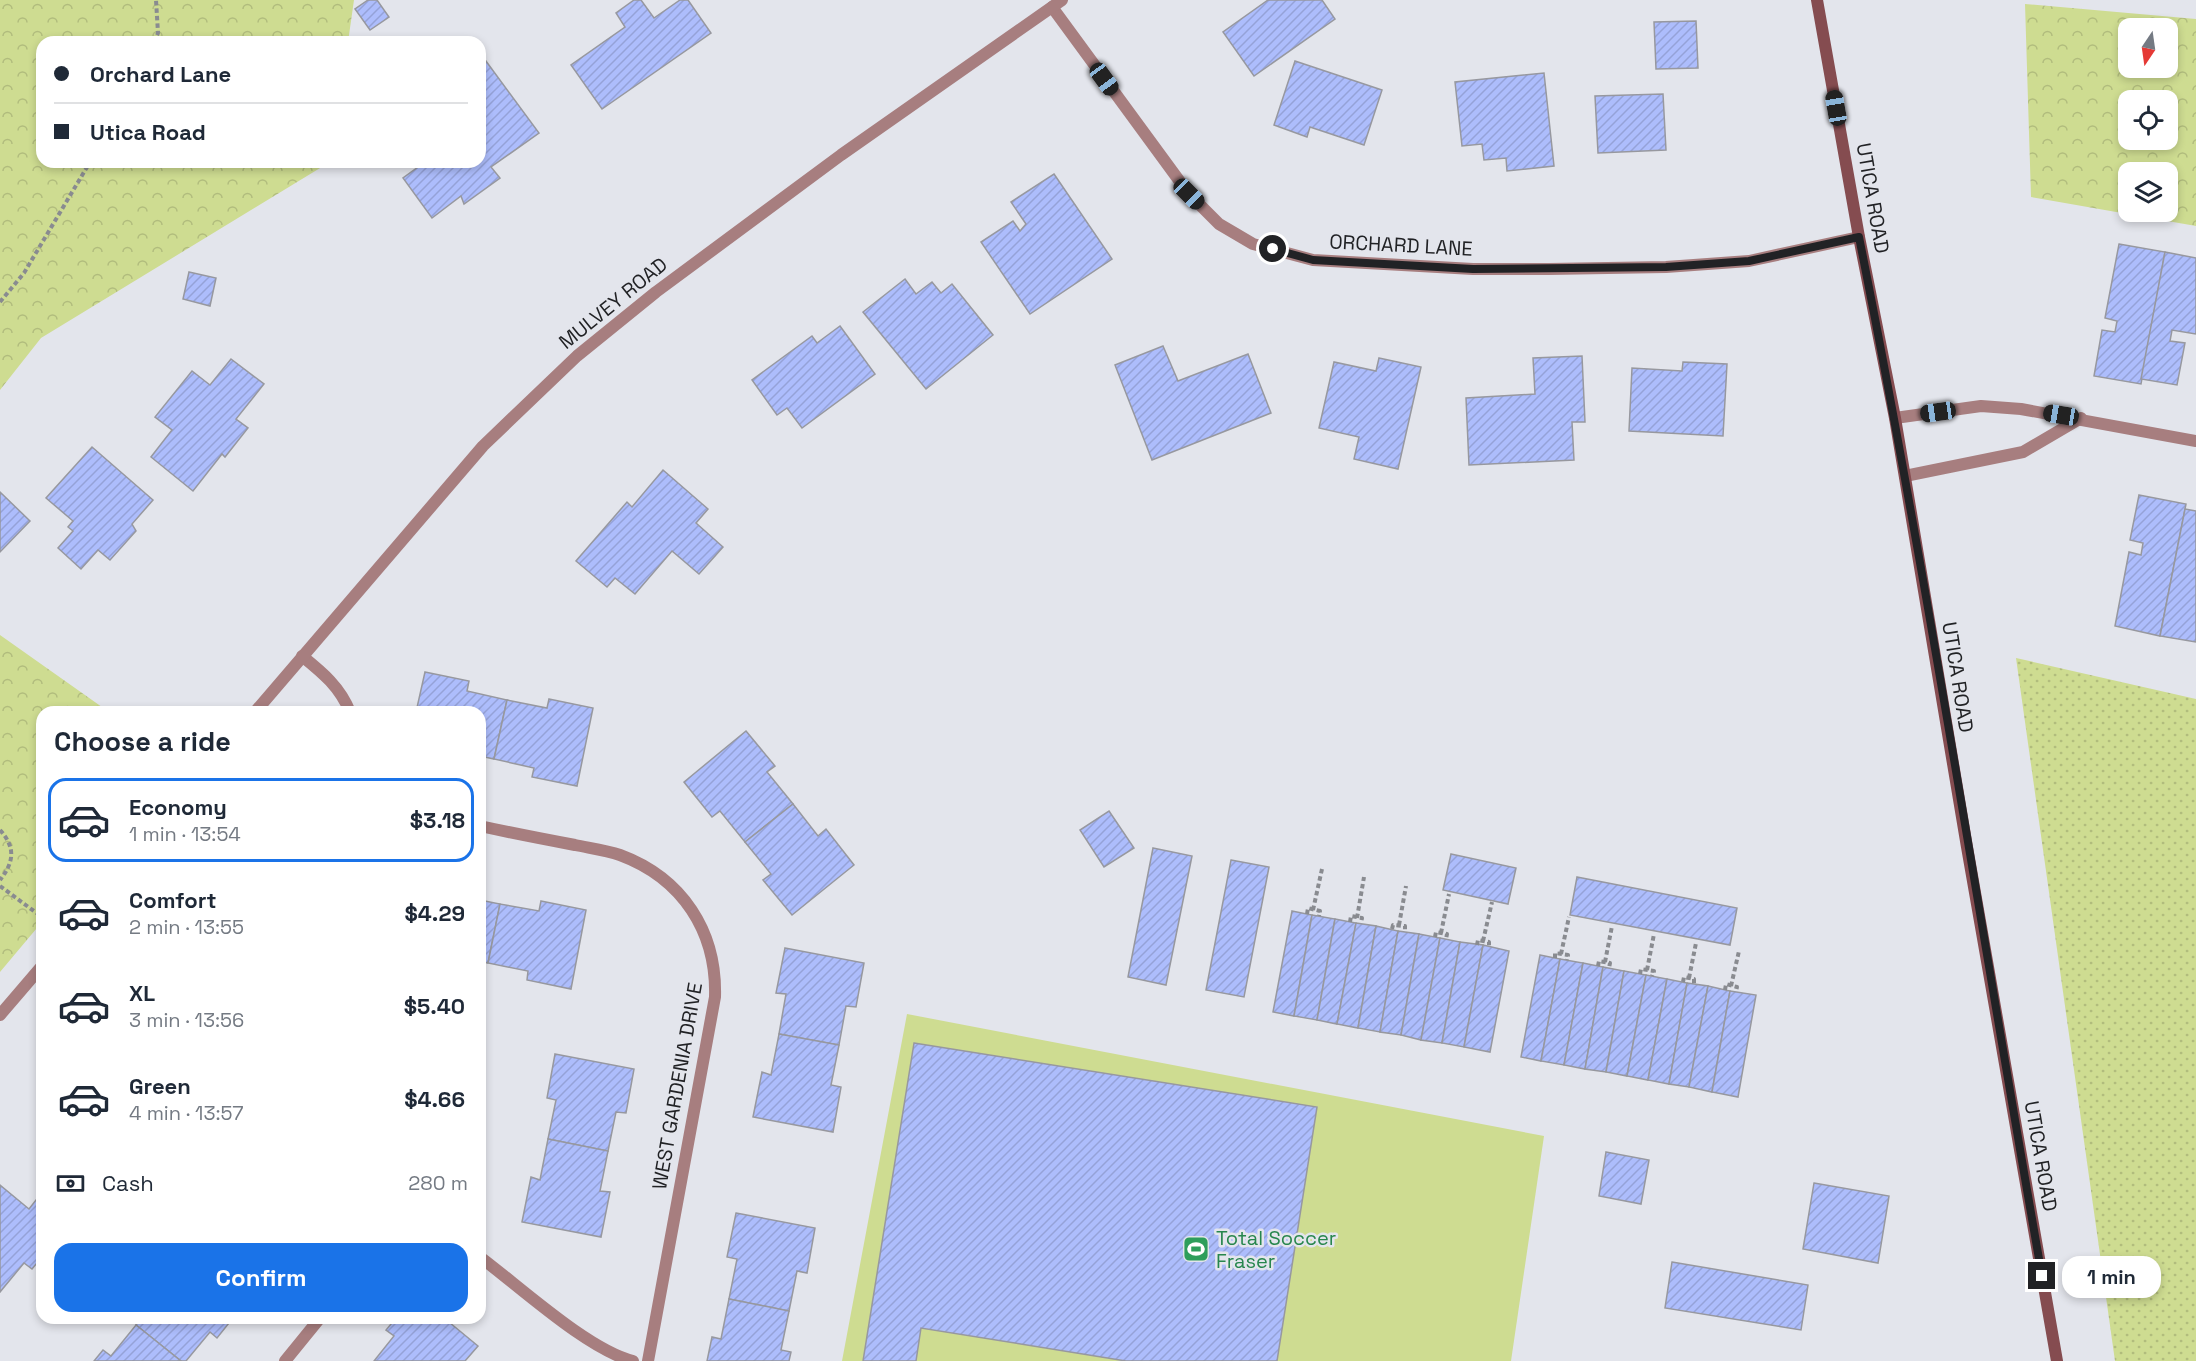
<!DOCTYPE html>
<meta charset="utf-8">
<style>
:root{--surface:#fff;--page:#f2f2f3;--text:#1f2937;--muted:#747a83;--line:#e0e1e3;--accent:#1a73e8}
body{margin:0;font-family:"Space Grotesk",sans-serif;background:var(--page);color:var(--text);height:100vh;display:flex;flex-direction:column;font-size:22px;white-space:nowrap}
*{box-sizing:border-box;margin:0}
p{font-size:20px;color:var(--muted)}
.icon{flex:none;width:33px;height:33px;fill:none;stroke:currentColor;stroke-width:2;stroke-linecap:round;stroke-linejoin:round}
.map{position:relative;flex:1;overflow:hidden}
.panel{position:absolute;left:36px;top:706px;width:450px;height:618px;display:flex;flex-direction:column;background:var(--surface);border-radius:18px;box-shadow:0 3px 9px #0003}
.panel>*{flex:none}
.top-card{position:absolute;left:36px;top:36px;width:450px;height:132px;border-radius:18px;box-shadow:0 3px 9px #0003;display:grid;align-content:center;height:132px;padding:0 18px;background:var(--surface)}
.needle{width:39px;rotate:193deg}
.tools{position:absolute;left:2118px;top:18px;display:grid;gap:12px}
.tools a{display:grid;place-items:center;width:60px;height:60px;border-radius:12px;background:var(--surface);box-shadow:0 3px 9px #0003;font-size:30px}
.end{position:absolute;width:27px;height:27px;margin:-14px;border:8px solid #212225;background:#fff;box-shadow:0 0 0 3px #fff}
.from{border-radius:50%}
.bubble{position:absolute;height:42px;border-radius:18px;background:var(--surface);box-shadow:0 3px 9px #0003;font-size:20px;font-weight:700;line-height:42px;text-align:center}
.car{position:absolute;width:18px;height:36px;margin:-18px -9px;border-radius:8px;box-shadow:0 0 4px 2px #0007;background:linear-gradient(#222 24%,#8ab4d8 0 40%,#222 0 76%,#8ab4d8 0 86%,#222 0)}
.top-card b{display:flex;align-items:center;gap:21px;height:57px;font-size:22px}
.top-card b+b{border-top:2px solid var(--line)}
.top-card i{width:15px;height:15px;background:var(--text)}
ul{padding:0;list-style:none}
li{display:flex;align-items:center;gap:18px;height:84px;margin:0 12px 9px;padding:0 6px;border:3px solid transparent;border-radius:18px}
li div{flex:1}
li b{display:block;font-size:22px}
li em{font-style:normal;font-weight:700}
li.on{border-color:var(--accent)}
li>.icon{width:54px;height:54px;stroke-width:1.5}
h2{padding:0 18px;font-size:27px;line-height:72px}
.pay{display:flex;align-items:center;gap:15px;height:66px;padding:0 18px;font-size:22px}
.pay p{margin-inline-start:auto}
.action{display:flex;gap:12px;margin-top:auto;padding:12px 18px}
.action a{flex:1;height:69px;border-radius:18px;background:var(--accent);color:#fff;font-size:24px;font-weight:700;line-height:69px;text-align:center}
.map>svg:first-child{display:block}
.grass{fill:url(#grass-dots)}
.forest{fill:url(#forest-crowns);fill-rule:evenodd}
.pitch{fill:#cedc91}
.building{fill:url(#building-hatch);stroke:#97989f;stroke-width:1.5}
.lines{fill:none;stroke-linecap:round;stroke-linejoin:round}
.path{stroke:#898b90;stroke-width:4;stroke-dasharray:4.5 3;stroke-linecap:butt}
.minor{stroke:#a77e7f;stroke-width:12}
.secondary{stroke:#854c50;stroke-width:12}
.route{stroke:#212225;stroke-width:8}
.labels{text-anchor:middle;dominant-baseline:central;stroke-width:5;stroke-linejoin:round;paint-order:stroke}
.street-label{font-size:20px;fill:#212225;stroke:#e3e5ec}
.leisure-label{font-size:20px;fill:#27864d;stroke:#e3e5ec;text-anchor:start}
</style>
<div class="map">
<svg width="2196" height="1361" viewBox="0 0 2196 1361">
<defs>
<pattern id="grass-dots" width="8" height="8" patternUnits="userSpaceOnUse" patternTransform="scale(1.5)"><rect width="8" height="8" fill="#cedc91"/><path d="M2 2h.1M6 6h.1" fill="none" stroke="#b1bc7d" stroke-width="1.8" stroke-linecap="round"/></pattern>
<pattern id="forest-crowns" width="20" height="18" patternUnits="userSpaceOnUse" patternTransform="scale(1.5)"><rect width="20" height="18" fill="#cedc91"/><path d="M2 6a3 3 0 1 1 6 0M12 15a3 3 0 1 1 6 0" fill="none" stroke="#b1bc7d"/></pattern>
<pattern id="building-hatch" width="6" height="6" patternUnits="userSpaceOnUse" patternTransform="scale(1.5)"><rect width="6" height="6" fill="#adbdfc"/><path d="M-1 1l2-2M0 6l6-6M5 7l2-2" fill="none" stroke="#95a2d8"/></pattern>
</defs>
<rect width="100%" height="100%" fill="#e3e5ec"/>
<path class="grass" d="M 2016,658 L 2196,699 L 2196,1361 L 2115,1361 Z"/>
<g class="forest">
<path d="M 0,0 L 354,0 L 348,42 L 42,42 L 42,162 L 330,162 L 41,338 L 0,390 Z"/>
<path d="M 2025,4 L 2196,19 L 2196,226 L 2031,197 ZM 2128,28 L 2168,28 L 2168,68 L 2128,68 ZM 2128,100 L 2168,100 L 2168,140 L 2128,140 ZM 2128,172 L 2168,172 L 2168,212 L 2128,212 Z"/>
<path d="M 0,635 L 109,712 L 42,712 L 42,922 L 0,972 Z"/>
</g>
<path class="pitch" d="M 907,1014 L 1544,1136 L 1511,1361 L 842,1361 Z"/>
<g class="building">
<path d="M 368,0 L 377,0 L 389,17 L 370,30 L 355,9 Z"/>
<path d="M 634,0 L 641,0 L 654,18 L 680,0 L 688,0 L 711,33 L 602,109 L 571,65 L 625,27 L 616,13 Z"/>
<path d="M 1268,0 L 1322,0 L 1335,19 L 1254,76 L 1223,32 Z"/>
<path d="M 1696,21 L 1698,68 L 1656,69 L 1654,22 Z"/>
<path d="M 483,57 L 539,133 L 491,167 L 500,178 L 464,204 L 461,196 L 432,218 L 403,178 L 425,162 L 480,162 L 480,60 Z"/>
<path d="M 1295,61 L 1382,90 L 1364,145 L 1310,127 L 1307,137 L 1274,125 Z"/>
<path d="M 1544,73 L 1554,166 L 1507,171 L 1506,158 L 1484,160 L 1482,144 L 1462,146 L 1455,82 Z"/>
<path d="M 1663,94 L 1666,150 L 1598,153 L 1595,96 Z"/>
<path d="M 1054,174 L 1112,259 L 1030,314 L 981,242 L 1013,221 L 1020,231 L 1026,224 L 1011,202 Z"/>
<path d="M 2119,244 L 2165,252 L 2141,384 L 2094,376 L 2102,330 L 2115,332 L 2117,321 L 2105,318 Z"/>
<path d="M 2165,252 L 2196,258 L 2196,334 L 2172,330 L 2170,341 L 2185,343 L 2177,385 L 2141,379 Z"/>
<path d="M 189,272 L 216,278 L 210,306 L 183,299 Z"/>
<path d="M 905,279 L 916,294 L 932,282 L 941,293 L 952,284 L 993,335 L 926,389 L 863,312 Z"/>
<path d="M 840,326 L 875,374 L 802,428 L 787,408 L 777,415 L 752,380 L 812,336 L 817,343 Z"/>
<path d="M 1163,346 L 1178,381 L 1248,354 L 1271,413 L 1152,460 L 1115,365 Z"/>
<path d="M 1582,356 L 1585,422 L 1572,422 L 1574,460 L 1469,465 L 1466,398 L 1535,394 L 1533,358 Z"/>
<path d="M 1379,358 L 1421,367 L 1398,469 L 1354,459 L 1359,437 L 1319,428 L 1334,362 L 1376,371 Z"/>
<path d="M 231,359 L 264,384 L 236,419 L 248,428 L 225,457 L 222,454 L 193,491 L 151,457 L 172,430 L 155,417 L 192,371 L 210,385 Z"/>
<path d="M 1683,362 L 1727,364 L 1723,436 L 1629,431 L 1632,368 L 1682,371 Z"/>
<path d="M 92,447 L 153,500 L 132,524 L 136,531 L 110,560 L 98,550 L 81,569 L 58,548 L 73,531 L 68,527 L 73,521 L 46,498 Z"/>
<path d="M 663,470 L 708,509 L 696,523 L 723,547 L 699,574 L 672,551 L 635,594 L 615,578 L 607,587 L 576,561 L 627,502 L 632,507 Z"/>
<path d="M 0,492 L 30,521 L 0,552 Z"/>
<path d="M 2139,495 L 2186,504 L 2160,636 L 2115,626 L 2129,552 L 2141,555 L 2143,543 L 2130,540 Z"/>
<path d="M 2185,509 L 2196,511 L 2196,642 L 2160,636 Z"/>
<path d="M 425,672 L 469,681 L 467,691 L 507,700 L 494,759 L 480,756 L 480,712 L 416,712 Z"/>
<path d="M 549,699 L 593,708 L 577,786 L 532,777 L 534,768 L 494,759 L 507,700 L 547,708 Z"/>
<path d="M 746,731 L 775,766 L 767,772 L 793,804 L 745,842 L 720,811 L 712,817 L 684,782 Z"/>
<path d="M 793,804 L 818,836 L 826,829 L 854,865 L 792,915 L 763,880 L 771,874 L 745,842 Z"/>
<path d="M 1109,811 L 1134,848 L 1104,867 L 1080,830 Z"/>
<path d="M 1153,848 L 1192,856 L 1166,985 L 1128,977 Z"/>
<path d="M 1451,854 L 1516,868 L 1508,904 L 1443,890 Z"/>
<path d="M 1231,860 L 1269,867 L 1244,997 L 1206,990 Z"/>
<path d="M 1577,877 L 1737,908 L 1730,945 L 1570,915 Z"/>
<path d="M 480,900 L 500,904 L 488,963 L 480,962 Z"/>
<path d="M 541,901 L 586,910 L 571,989 L 527,980 L 528,971 L 488,963 L 500,904 L 539,911 Z"/>
<path d="M 1292,911 L 1312,915 L 1294,1016 L 1273,1012 Z"/>
<path d="M 1312,915 L 1335,919 L 1317,1020 L 1294,1016 Z"/>
<path d="M 1335,919 L 1356,923 L 1337,1024 L 1317,1020 Z"/>
<path d="M 1356,923 L 1376,926 L 1358,1028 L 1337,1024 Z"/>
<path d="M 1376,926 L 1398,931 L 1380,1032 L 1358,1028 Z"/>
<path d="M 1398,931 L 1419,934 L 1401,1035 L 1380,1032 Z"/>
<path d="M 1419,934 L 1440,938 L 1421,1040 L 1401,1035 Z"/>
<path d="M 1440,938 L 1460,942 L 1442,1043 L 1421,1040 Z"/>
<path d="M 1460,942 L 1483,945 L 1464,1047 L 1442,1043 Z"/>
<path d="M 1483,945 L 1509,951 L 1490,1052 L 1464,1047 Z"/>
<path d="M 785,948 L 864,963 L 856,1007 L 846,1006 L 839,1045 L 779,1034 L 786,994 L 776,993 Z"/>
<path d="M 1540,955 L 1560,959 L 1541,1061 L 1521,1057 Z"/>
<path d="M 1560,959 L 1583,963 L 1564,1065 L 1541,1061 Z"/>
<path d="M 1583,963 L 1603,967 L 1585,1069 L 1564,1065 Z"/>
<path d="M 1603,967 L 1624,971 L 1606,1072 L 1585,1069 Z"/>
<path d="M 1624,971 L 1646,975 L 1627,1076 L 1606,1072 Z"/>
<path d="M 1646,975 L 1667,979 L 1648,1080 L 1627,1076 Z"/>
<path d="M 1667,979 L 1687,983 L 1669,1084 L 1648,1080 Z"/>
<path d="M 1687,983 L 1708,986 L 1689,1087 L 1669,1084 Z"/>
<path d="M 1708,986 L 1730,991 L 1712,1092 L 1689,1087 Z"/>
<path d="M 1730,991 L 1756,995 L 1738,1097 L 1712,1092 Z"/>
<path d="M 779,1034 L 839,1045 L 831,1085 L 841,1087 L 833,1132 L 753,1117 L 762,1072 L 771,1075 Z"/>
<path d="M 914,1043 L 1317,1107 L 1277,1361 L 1126,1361 L 921,1328 L 916,1361 L 863,1361 Z"/>
<path d="M 555,1054 L 634,1069 L 626,1113 L 616,1112 L 608,1151 L 548,1139 L 556,1100 L 547,1098 Z"/>
<path d="M 548,1139 L 608,1151 L 600,1191 L 610,1192 L 601,1237 L 522,1222 L 531,1177 L 540,1180 Z"/>
<path d="M 1606,1152 L 1649,1160 L 1641,1204 L 1599,1196 Z"/>
<path d="M 1814,1183 L 1889,1196 L 1878,1263 L 1803,1249 Z"/>
<path d="M 0,1185 L 29,1209 L 36,1200 L 42,1205 L 42,1257 L 32,1269 L 24,1263 L 0,1292 Z"/>
<path d="M 736,1213 L 815,1228 L 807,1273 L 797,1271 L 789,1311 L 729,1299 L 737,1259 L 727,1257 Z"/>
<path d="M 1672,1262 L 1808,1285 L 1801,1330 L 1665,1308 Z"/>
<path d="M 729,1299 L 789,1311 L 781,1350 L 791,1352 L 789,1361 L 707,1361 L 712,1337 L 721,1339 Z"/>
<path d="M 142,1318 L 233,1318 L 217,1338 L 210,1332 L 186,1361 L 181,1361 L 136,1325 Z"/>
<path d="M 396,1318 L 444,1318 L 478,1346 L 465,1361 L 374,1361 L 394,1336 L 386,1330 Z"/>
<path d="M 136,1325 L 181,1361 L 94,1361 L 103,1350 L 111,1356 Z"/>
</g>
<g class="lines">
<g class="path">
<path d="M 154,42 L 158,33 L 156,0"/>
<path d="M 0,302 L 24,273 L 90,162"/>
<path d="M 0,830 C 16,848 14,862 0,880"/>
<path d="M 0,886 L 42,917"/>
<path d="M 1313,910 L 1322,869"/>
<path d="M 1307,914 L 1308,908 L 1320,911 L 1319,916"/>
<path d="M 1357,918 L 1364,877"/>
<path d="M 1350,922 L 1351,916 L 1362,918 L 1361,923"/>
<path d="M 1399,925 L 1406,886"/>
<path d="M 1392,929 L 1393,925 L 1405,926 L 1405,932"/>
<path d="M 1441,933 L 1449,894"/>
<path d="M 1435,937 L 1436,932 L 1447,934 L 1446,939"/>
<path d="M 1483,941 L 1492,902"/>
<path d="M 1477,945 L 1478,940 L 1489,942 L 1489,947"/>
<path d="M 1561,954 L 1569,917"/>
<path d="M 1555,958 L 1555,953 L 1568,955 L 1567,960"/>
<path d="M 1605,962 L 1612,926"/>
<path d="M 1598,966 L 1599,961 L 1610,963 L 1609,968"/>
<path d="M 1647,970 L 1654,934"/>
<path d="M 1640,974 L 1641,969 L 1654,971 L 1652,976"/>
<path d="M 1689,978 L 1696,943"/>
<path d="M 1683,982 L 1684,977 L 1694,979 L 1694,984"/>
<path d="M 1731,986 L 1739,951"/>
<path d="M 1725,990 L 1726,984 L 1737,987 L 1736,991"/>
</g>
<g class="minor">
<path d="M 1052,7 L 1189,194 L 1219,224 L 1253,244 L 1313,260 L 1473,269 L 1549,269 L 1666,267 L 1749,261 L 1859,237"/>
<path d="M 1895,418 L 1981,406 L 2021,409 L 2196,441"/>
<path d="M 1905,476 L 2023,452 L 2081,418"/>
<path d="M 302,656 C 323,673 340,687 350,712"/>
<path d="M 255,712 L 483,446 L 577,356 L 656,292 L 841,155 L 1062,0"/>
<path d="M 480,826 C 512,833 543,839 575,845 C 589,848 606,850 620,855 C 682,878 717,931 715,997 L 648,1361"/>
<path d="M 0,1015 L 42,966"/>
<path d="M 480,1257 C 519,1286 588,1350 633,1361"/>
<path d="M 285,1361 L 320,1318"/>
</g>
<path class="secondary" d="M 1817,0 L 1859,237 L 1895,418 L 1967,847 L 2057,1361"/>
</g>
<g class="lines">
<path class="route" d="M 1273,249 L 1313,260 L 1473,269 L 1666,267 L 1749,261 L 1859,237 C 1928,582 1981,930 2042,1276"/>
</g>
<defs>
<symbol id="stadium-square" viewBox="-11 -11 22 22"><rect x="-9" y="-9" width="18" height="18" rx="4" fill="#2e9e5b" stroke="#e3e5ec"/><path d="M0-5a6.5 5 0 1 0 0 10a6.5 5 0 1 0 0-10ZM-3.5-1.8h7v3.6h-7Z" fill="#fff"/></symbol>
</defs>
<g fill-rule="evenodd">
<use href="#stadium-square" x="1181" y="1234" width="30" height="30"/>
</g>
<g class="labels">
<g class="street-label">
<text transform="translate(1873 198) rotate(80)">UTICA ROAD</text>
<text transform="translate(1401 245) rotate(3)">ORCHARD LANE</text>
<text transform="translate(613 303) rotate(-39)">MULVEY ROAD</text>
<text transform="translate(1958 677) rotate(81)">UTICA ROAD</text>
<text transform="translate(677 1086) rotate(-80)">WEST GARDENIA DRIVE</text>
<text transform="translate(2041 1156) rotate(80)">UTICA ROAD</text>
</g>
<g class="leisure-label">
<text x="1216" y="1238">Total Soccer<tspan x="1216" dy="23">Fraser</tspan></text>
</g>
</g>
</svg>
<div class="tools">
<a><svg class="needle" viewBox="-14 -14 28 28"><path d="M0-13l5 13h-10z" fill="#e53935"/><path d="M0 13l5-13h-10z" fill="#747a83"/></svg></a>
<a><svg class="icon" aria-label="locate" viewBox="0 0 24 24"><circle cx="12" cy="12" r="6"/><path d="M12 2v4M12 18v4M2 12h4M18 12h4"/></svg></a>
<a><svg class="icon" aria-label="layers" viewBox="0 0 24 24"><path d="M12 4l9 5-9 5-9-5zM3 14l9 5 9-5"/></svg></a>
</div>
<i class="end from" style="left:1273px;top:249px"></i>
<i class="end" style="left:2042px;top:1276px"></i>
<div class="bubble" style="left:2062px;top:1256px;width:99px">1 min</div>
<i class="car" style="left:1104px;top:79px;rotate:144deg"></i>
<i class="car" style="left:1836px;top:108px;rotate:350deg"></i>
<i class="car" style="left:1189px;top:194px;rotate:135deg"></i>
<i class="car" style="left:1938px;top:412px;rotate:262deg"></i>
<i class="car" style="left:2061px;top:415px;rotate:279deg"></i>
<div class="top-card">
<b><i class="from"></i>Orchard Lane</b>
<b><i></i>Utica Road</b>
</div>
<section class="panel">
<h2>Choose a ride</h2>
<ul>
<li class="on"><svg class="icon" aria-label="car" viewBox="0 0 24 24"><path d="M5 17H2v-5l4-1 3-4h7l3 4 3 1v5h-3M9 17h6M6 11h13"/><circle cx="7" cy="17" r="2"/><circle cx="17" cy="17" r="2"/></svg><div><b>Economy</b><p>1 min · 13:54</p></div><em>$3.18</em></li>
<li><svg class="icon" aria-label="car" viewBox="0 0 24 24"><path d="M5 17H2v-5l4-1 3-4h7l3 4 3 1v5h-3M9 17h6M6 11h13"/><circle cx="7" cy="17" r="2"/><circle cx="17" cy="17" r="2"/></svg><div><b>Comfort</b><p>2 min · 13:55</p></div><em>$4.29</em></li>
<li><svg class="icon" aria-label="car" viewBox="0 0 24 24"><path d="M5 17H2v-5l4-1 3-4h7l3 4 3 1v5h-3M9 17h6M6 11h13"/><circle cx="7" cy="17" r="2"/><circle cx="17" cy="17" r="2"/></svg><div><b>XL</b><p>3 min · 13:56</p></div><em>$5.40</em></li>
<li><svg class="icon" aria-label="car" viewBox="0 0 24 24"><path d="M5 17H2v-5l4-1 3-4h7l3 4 3 1v5h-3M9 17h6M6 11h13"/><circle cx="7" cy="17" r="2"/><circle cx="17" cy="17" r="2"/></svg><div><b>Green</b><p>4 min · 13:57</p></div><em>$4.66</em></li>
</ul>
<div class="pay"><svg class="icon" aria-label="cash" viewBox="0 0 24 24"><path d="M3 7h18v10H3z"/><circle cx="12" cy="12" r="2"/></svg>Cash<p>280 m</p></div>
<div class="action"><a>Confirm</a></div>
</section>
</div>
